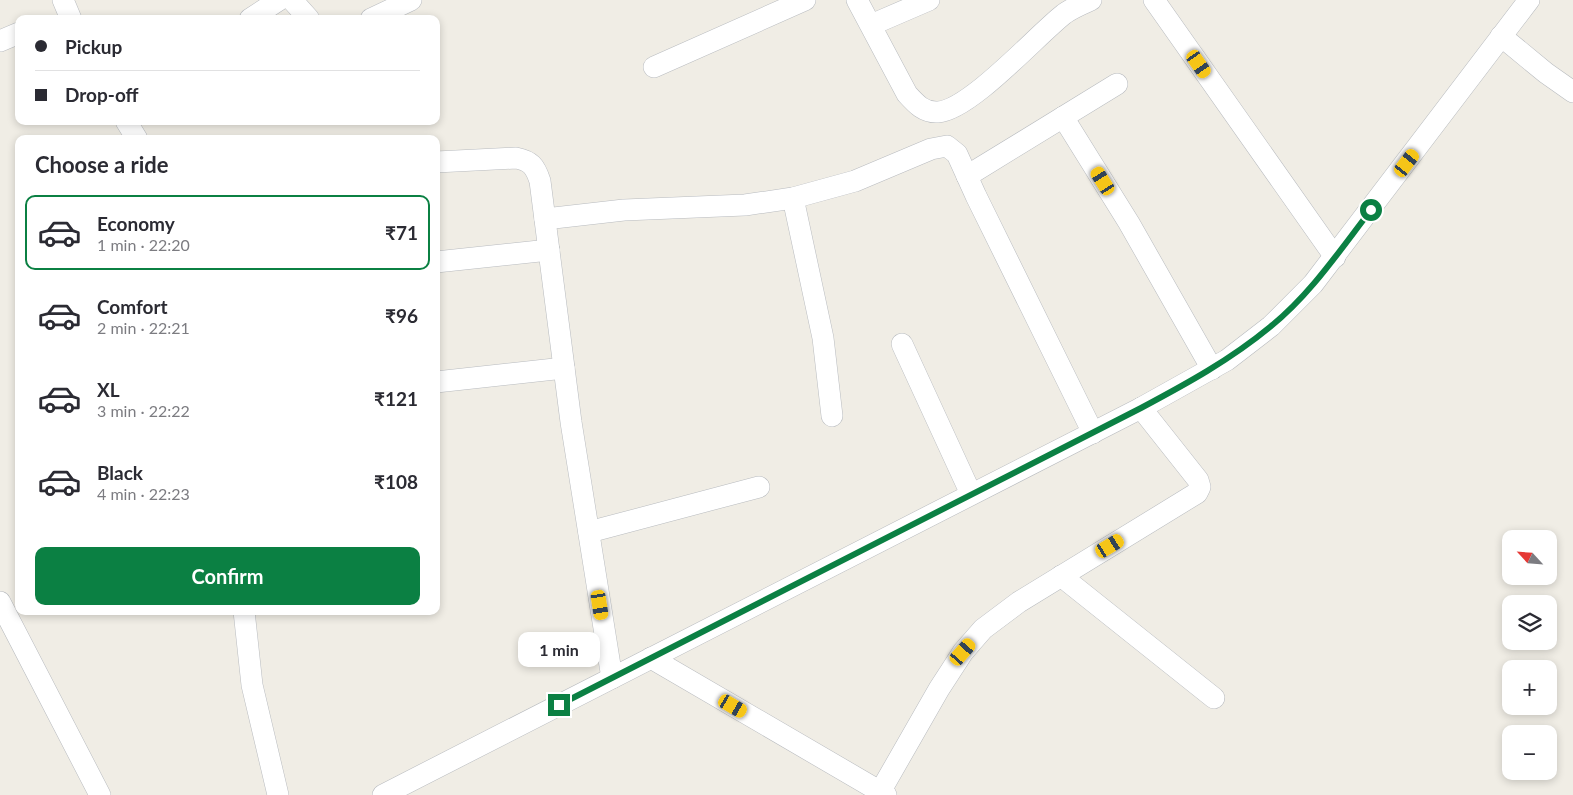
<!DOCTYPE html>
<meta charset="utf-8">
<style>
:root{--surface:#fff;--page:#f7f7f7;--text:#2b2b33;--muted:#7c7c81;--line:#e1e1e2;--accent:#0b8043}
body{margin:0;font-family:Lato,sans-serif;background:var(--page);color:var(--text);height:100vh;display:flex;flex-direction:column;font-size:19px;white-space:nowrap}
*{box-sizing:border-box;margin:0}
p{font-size:16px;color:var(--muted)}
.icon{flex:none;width:28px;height:28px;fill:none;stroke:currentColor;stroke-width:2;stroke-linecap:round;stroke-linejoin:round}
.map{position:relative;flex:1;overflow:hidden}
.drawer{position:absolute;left:15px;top:135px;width:425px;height:480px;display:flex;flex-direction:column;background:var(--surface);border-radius:10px;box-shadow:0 2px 8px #0003}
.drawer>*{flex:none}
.banner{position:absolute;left:15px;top:15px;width:425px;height:110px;border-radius:10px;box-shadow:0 2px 8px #0003;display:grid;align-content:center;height:110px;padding:0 20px;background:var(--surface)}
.needle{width:32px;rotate:296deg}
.fabs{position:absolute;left:1502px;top:530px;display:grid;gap:10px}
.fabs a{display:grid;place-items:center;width:55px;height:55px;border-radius:10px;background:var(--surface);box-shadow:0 2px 8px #0003;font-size:25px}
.end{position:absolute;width:22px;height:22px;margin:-11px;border:6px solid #0b8043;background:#fff;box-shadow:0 0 0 2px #fff}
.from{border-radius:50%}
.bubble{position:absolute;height:35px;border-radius:10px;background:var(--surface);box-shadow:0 2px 8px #0003;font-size:16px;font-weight:700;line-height:35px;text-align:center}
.car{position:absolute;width:15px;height:30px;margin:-15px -8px;border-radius:6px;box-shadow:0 0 4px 1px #0007;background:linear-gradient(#f5c518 24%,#345 0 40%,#f5c518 0 76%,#345 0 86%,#f5c518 0)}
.banner b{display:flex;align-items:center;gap:18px;height:48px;font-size:19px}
.banner b+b{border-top:1px solid var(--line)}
.banner i{width:12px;height:12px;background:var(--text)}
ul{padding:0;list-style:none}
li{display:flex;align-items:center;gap:15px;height:75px;margin:0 10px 8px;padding:0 10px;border:2px solid transparent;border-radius:10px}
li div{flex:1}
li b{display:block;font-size:19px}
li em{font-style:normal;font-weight:700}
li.selected{border-color:var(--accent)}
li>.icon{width:45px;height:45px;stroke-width:1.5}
h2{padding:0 20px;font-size:22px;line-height:60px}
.cta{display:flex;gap:10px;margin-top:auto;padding:10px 20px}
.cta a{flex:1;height:58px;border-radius:10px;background:var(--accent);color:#fff;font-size:20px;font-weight:700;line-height:58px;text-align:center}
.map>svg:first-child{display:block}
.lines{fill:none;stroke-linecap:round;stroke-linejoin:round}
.street-casing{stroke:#b8bbbf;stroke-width:22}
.street{stroke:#fff;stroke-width:21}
.route{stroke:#0b8043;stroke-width:6}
</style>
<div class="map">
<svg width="1573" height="795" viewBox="0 0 1573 795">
<rect width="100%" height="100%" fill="#f0ede5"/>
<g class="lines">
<defs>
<g id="street">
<path d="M 63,0 L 71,19"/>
<path d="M 292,0 L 309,19"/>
<path d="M 857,0 L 907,94 C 916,104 924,113 938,112 C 970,110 1036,36 1064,14 C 1072,8 1082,4 1091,0"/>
<path d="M 1154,0 L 1335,257"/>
<path d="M 250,19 L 279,0"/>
<path d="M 371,19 L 411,0"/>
<path d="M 871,25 L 929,0"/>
<path d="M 1501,36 L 1546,73 L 1573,92"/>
<path d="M 0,41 L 19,33"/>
<path d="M 654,67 L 805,0"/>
<path d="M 1063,117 L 1129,223 L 1212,369"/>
<path d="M 126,121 L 137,139"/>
<path d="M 436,162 L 516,158 C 531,161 535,166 540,181 L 571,422 L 612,678"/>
<path d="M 967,176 L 1117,84"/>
<path d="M 793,198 L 823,338 L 832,416"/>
<path d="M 545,219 L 624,210 L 745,205 L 793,198 L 855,181 L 931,149 L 947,146 L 957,154 L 976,196 L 1093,433"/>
<path d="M 436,262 L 549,250"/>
<path d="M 902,344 L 971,494"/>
<path d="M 436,382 L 564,368"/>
<path d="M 589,532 L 759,487"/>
<path d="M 1061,576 L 1214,698"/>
<path d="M 0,602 L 100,795"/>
<path d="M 244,611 L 252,685 L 278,795"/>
<path d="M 651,658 L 886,795"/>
<path d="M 880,792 L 939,689 L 963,652 L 983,629 L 1019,602 L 1197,493 L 1200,487 L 1198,480 L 1141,408"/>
<path d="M 383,795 L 1141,408 L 1227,360 L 1271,326 L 1313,284 L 1529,0"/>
</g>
</defs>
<use href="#street" class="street-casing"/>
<use href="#street" class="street"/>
</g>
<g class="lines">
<path class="route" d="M 559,705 L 1141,408 C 1186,384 1230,360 1270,327 C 1310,295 1340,250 1371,210"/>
</g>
</svg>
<div class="fabs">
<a><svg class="needle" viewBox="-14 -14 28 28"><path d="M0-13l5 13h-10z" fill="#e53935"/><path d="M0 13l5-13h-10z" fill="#7c7c81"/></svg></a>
<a><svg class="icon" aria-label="layers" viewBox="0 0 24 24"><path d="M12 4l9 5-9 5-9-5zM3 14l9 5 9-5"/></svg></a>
<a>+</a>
<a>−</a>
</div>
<i class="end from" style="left:1371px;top:210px"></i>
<i class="end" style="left:559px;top:705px"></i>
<div class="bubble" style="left:518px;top:632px;width:82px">1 min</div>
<i class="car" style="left:1199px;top:64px;rotate:145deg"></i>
<i class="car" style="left:1407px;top:163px;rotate:37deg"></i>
<i class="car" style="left:1103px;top:181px;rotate:328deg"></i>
<i class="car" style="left:1110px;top:546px;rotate:59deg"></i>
<i class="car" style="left:600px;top:605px;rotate:171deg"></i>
<i class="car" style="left:963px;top:652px;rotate:41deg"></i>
<i class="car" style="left:733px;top:706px;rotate:120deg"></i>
<div class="banner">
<b><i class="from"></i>Pickup</b>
<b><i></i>Drop-off</b>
</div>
<section class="drawer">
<h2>Choose a ride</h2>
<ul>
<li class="selected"><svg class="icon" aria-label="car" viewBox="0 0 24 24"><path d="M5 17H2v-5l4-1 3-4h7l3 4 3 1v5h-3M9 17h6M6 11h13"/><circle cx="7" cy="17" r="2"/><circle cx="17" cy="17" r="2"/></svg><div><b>Economy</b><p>1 min · 22:20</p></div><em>₹71</em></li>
<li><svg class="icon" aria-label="car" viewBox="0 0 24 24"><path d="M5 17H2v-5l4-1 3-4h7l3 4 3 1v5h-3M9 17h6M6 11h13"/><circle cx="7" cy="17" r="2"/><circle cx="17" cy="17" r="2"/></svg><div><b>Comfort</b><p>2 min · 22:21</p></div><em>₹96</em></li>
<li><svg class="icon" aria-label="car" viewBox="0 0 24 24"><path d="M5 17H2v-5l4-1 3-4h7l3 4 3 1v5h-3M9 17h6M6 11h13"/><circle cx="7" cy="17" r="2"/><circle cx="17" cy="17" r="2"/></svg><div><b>XL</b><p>3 min · 22:22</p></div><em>₹121</em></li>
<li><svg class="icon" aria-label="car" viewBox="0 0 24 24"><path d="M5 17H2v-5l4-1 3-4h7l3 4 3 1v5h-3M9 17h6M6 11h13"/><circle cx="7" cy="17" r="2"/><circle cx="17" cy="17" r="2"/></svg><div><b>Black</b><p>4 min · 22:23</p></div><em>₹108</em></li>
</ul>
<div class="cta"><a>Confirm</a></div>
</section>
</div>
